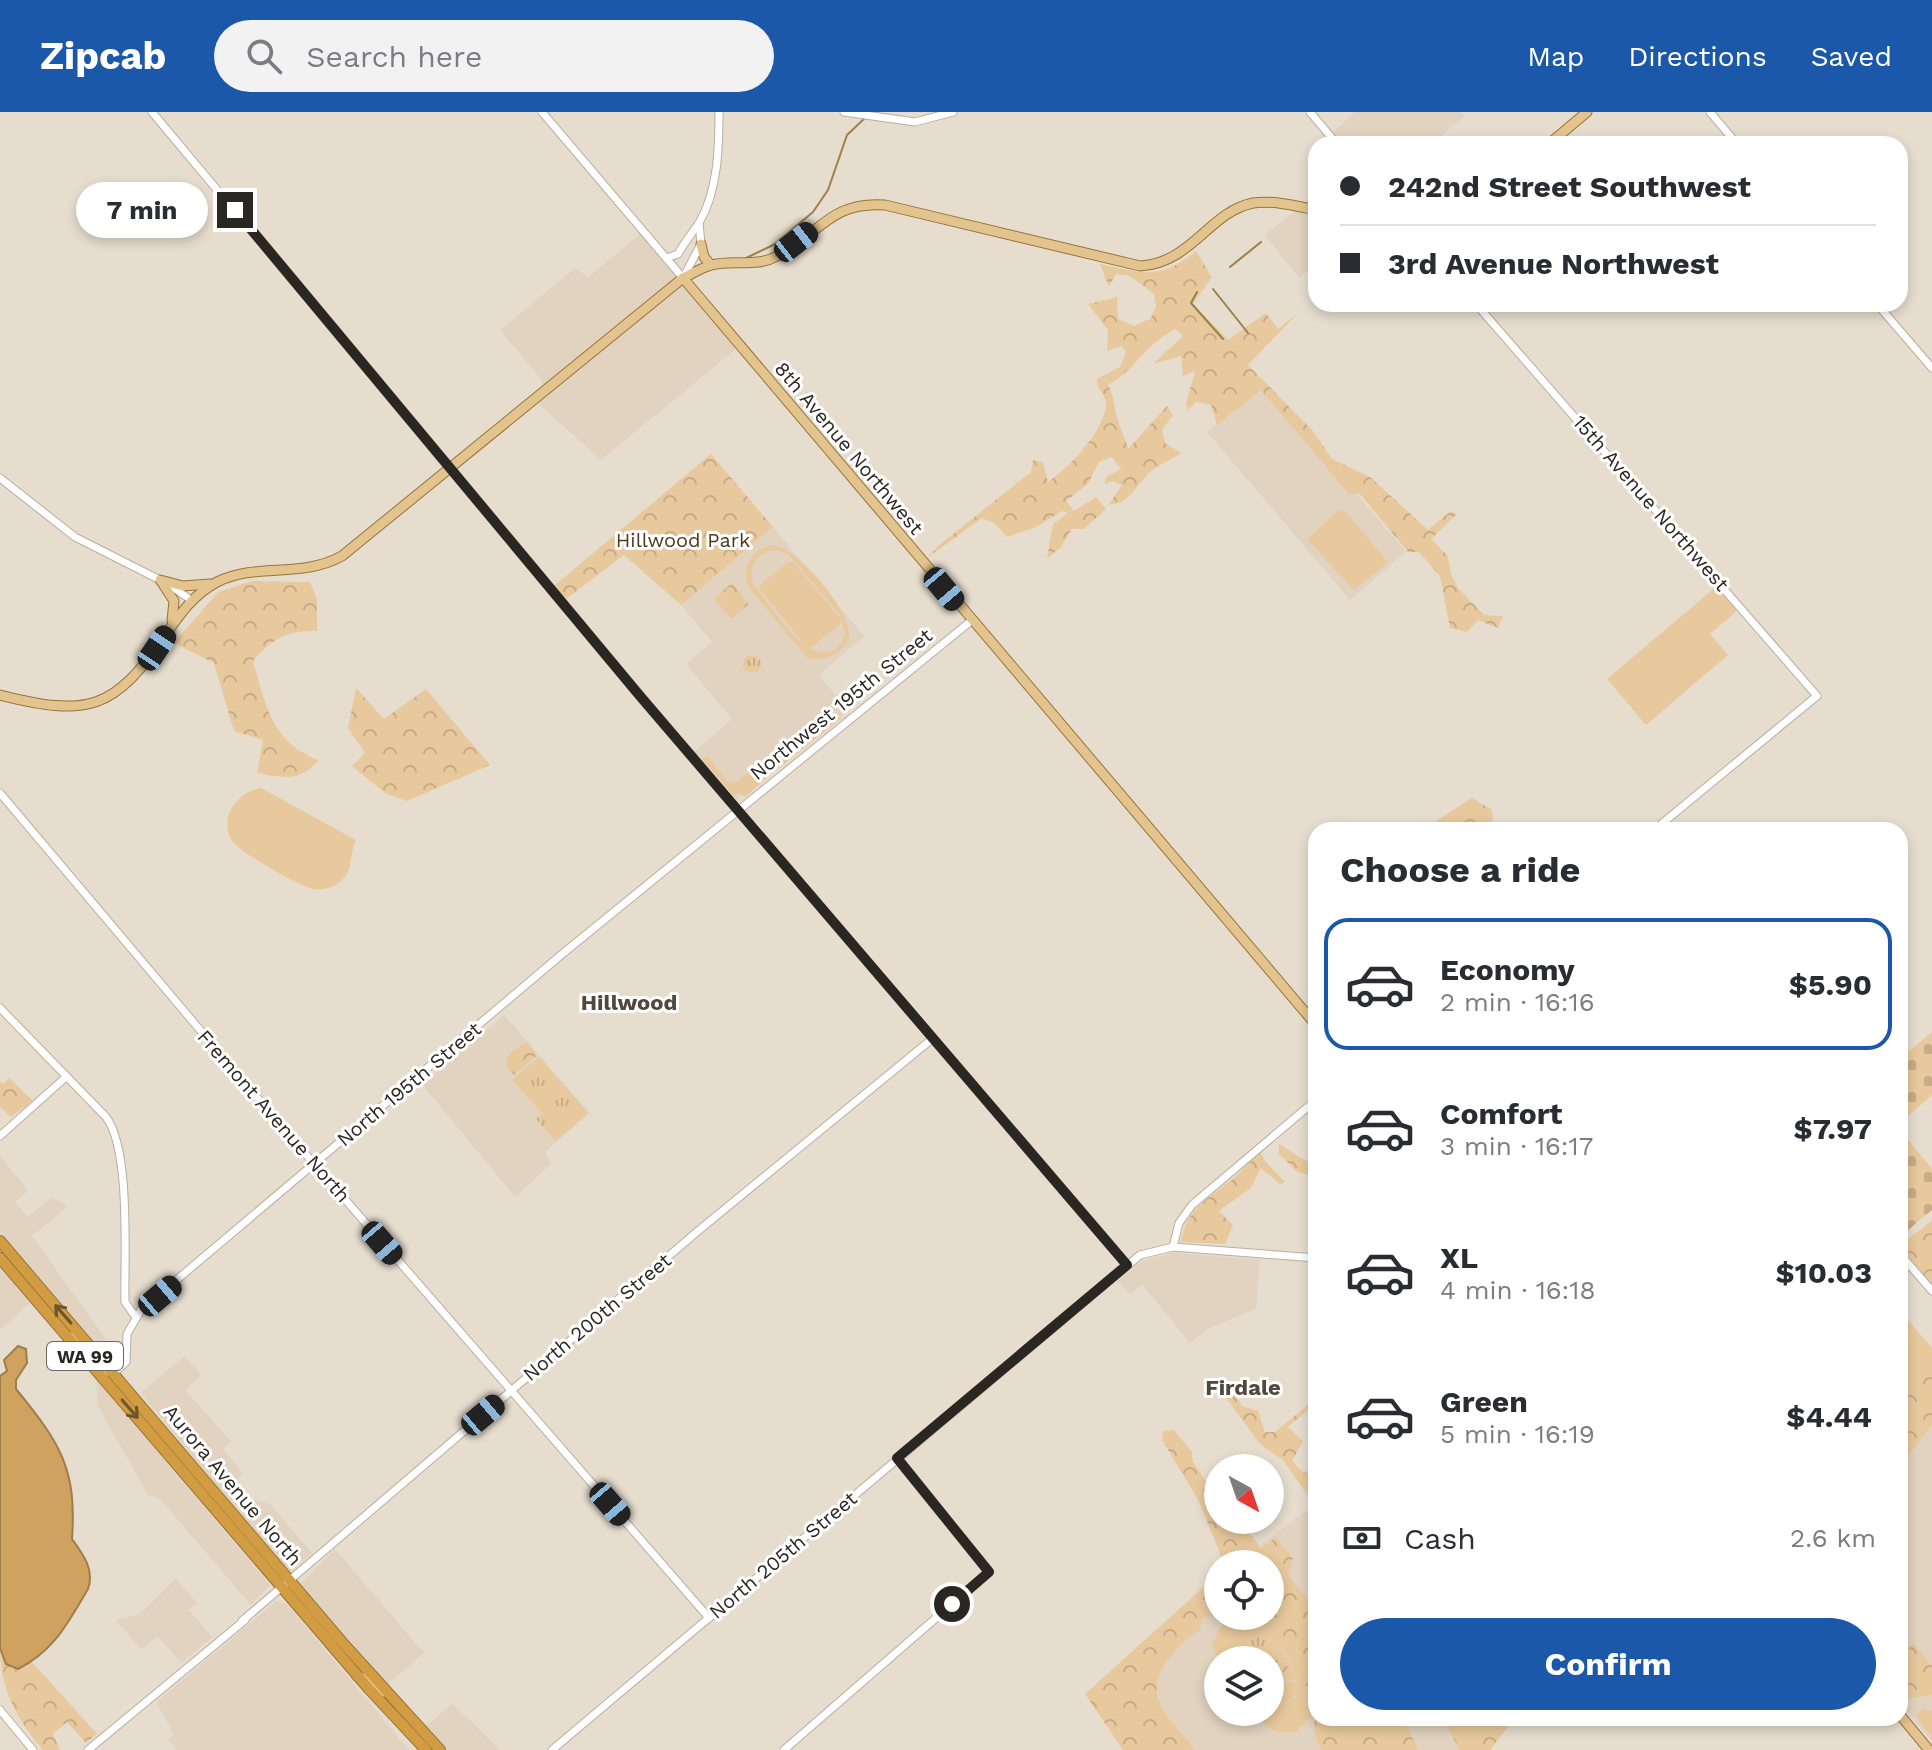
<!DOCTYPE html>
<meta charset="utf-8">
<style>
:root{--surface:#fff;--page:#f2f2f3;--text:#2b2b33;--muted:#7c7c81;--line:#e1e1e2;--accent:#1b58aa}
body{margin:0;font-family:"Work Sans",sans-serif;background:var(--page);color:var(--text);height:100vh;display:flex;flex-direction:column;font-size:30px;white-space:nowrap}
*{box-sizing:border-box;margin:0}
p{font-size:26px;color:var(--muted)}
.icon{flex:none;width:44px;height:44px;fill:none;stroke:currentColor;stroke-width:2;stroke-linecap:round;stroke-linejoin:round}
.map{position:relative;flex:1;overflow:hidden}
.drawer{position:absolute;left:1308px;top:710px;width:600px;height:904px;display:flex;flex-direction:column;background:var(--surface);border-radius:24px;box-shadow:0 4px 12px #0003}
.drawer>*{flex:none}
.hud{position:absolute;left:1308px;top:24px;width:600px;height:176px;border-radius:24px;box-shadow:0 4px 12px #0003;display:grid;align-content:center;height:176px;padding:0 32px;background:var(--surface)}
.needle{width:52px;rotate:140deg}
.tools{position:absolute;left:1204px;top:1342px;display:grid;gap:16px}
.tools a{display:grid;place-items:center;width:80px;height:80px;border-radius:50%;background:var(--surface);box-shadow:0 4px 12px #0003;font-size:40px}
.end{position:absolute;width:36px;height:36px;margin:-18px;border:10px solid #2a2621;background:#fff;box-shadow:0 0 0 4px #fff}
.from{border-radius:50%}
.bubble{position:absolute;height:56px;border-radius:28px;background:var(--surface);box-shadow:0 4px 12px #0003;font-size:26px;font-weight:700;line-height:56px;text-align:center}
.car{position:absolute;width:24px;height:48px;margin:-24px -12px;border-radius:10px;box-shadow:0 0 6px 2px #0007;background:linear-gradient(#222 24%,#8ab4d8 0 40%,#222 0 76%,#8ab4d8 0 86%,#222 0)}
.hud b{display:flex;align-items:center;gap:28px;height:76px;font-size:30px}
.hud b+b{border-top:2px solid var(--line)}
.hud i{width:20px;height:20px;background:var(--text)}
ul{padding:0;list-style:none}
li{display:flex;align-items:center;gap:24px;height:132px;margin:0 16px 12px;padding:0 16px;border:4px solid transparent;border-radius:24px}
li div{flex:1}
li b{display:block;font-size:30px}
li em{font-style:normal;font-weight:700}
li.current{border-color:var(--accent)}
li>.icon{width:72px;height:72px;stroke-width:1.5}
h2{padding:0 32px;font-size:36px;line-height:96px}
.pay{display:flex;align-items:center;gap:20px;height:88px;padding:0 32px;font-size:30px}
.pay p{margin-inline-start:auto}
.button{display:flex;gap:16px;margin-top:auto;padding:16px 32px}
.button a{flex:1;height:92px;border-radius:48px;background:var(--accent);color:#fff;font-size:32px;font-weight:700;line-height:92px;text-align:center}
header{display:flex;align-items:center;gap:48px;box-sizing:border-box;height:112px;padding:0 40px;background:var(--accent);color:#fff}
header strong{font-size:38px}
nav{display:flex;gap:44px;margin-inline-start:auto;font-size:28px}
.search{width:560px;height:72px;background:var(--page);display:flex;align-items:center;gap:20px;box-sizing:border-box;padding:0 28px;border-radius:44px;color:var(--muted);font-size:30px}
.map>svg:first-child{display:block}
.built{fill:#e1d3bf;fill-rule:evenodd}
.grass{fill:url(#grass-tufts)}
.forest{fill:url(#forest-crowns)}
.cemetery{fill:url(#cemetery-stones)}
.garden{fill:#e8c99d;fill-rule:evenodd}
.water{fill:#cfa35f;stroke:#9e7e4c;stroke-width:2}
.lines{fill:none;stroke-linecap:round;stroke-linejoin:round}
.stream{stroke:#9e7e4c;stroke-width:2}
.minor-casing{stroke:#b8afa2;stroke-width:9}
.major-casing{stroke:#977337;stroke-width:11}
.highway-casing{stroke:#977337;stroke-width:12}
.minor{stroke:#fff;stroke-width:7}
.major{stroke:#e4c48e;stroke-width:9}
.highway{stroke:#d29c43;stroke-width:10}
.oneway{stroke:#6d552f}
.route{stroke:#2a2621;stroke-width:10}
.labels{text-anchor:middle;dominant-baseline:central;stroke-width:6;stroke-linejoin:round;paint-order:stroke}
.shield{fill:#fff;stroke:#6a6764;stroke-width:2}
.shield-label{font-size:18px;font-weight:bold;fill:#2a2621}
.street-label{font-size:20px;fill:#2a2621;stroke:#fff}
.park-label{font-size:20px;fill:#4d391b;stroke:#fff}
.neighbourhood-label{font-size:22px;font-weight:bold;fill:#50483c;stroke:#fff}
</style>
<header>
<strong>Zipcab</strong>
<div class="search"><svg class="icon" aria-label="search" viewBox="0 0 24 24"><circle cx="10" cy="10" r="6"/><path d="M15 15l6 6"/></svg>Search here</div>
<nav><a>Map</a><a>Directions</a><a>Saved</a></nav>
</header>
<div class="map">
<svg width="1932" height="1638" viewBox="0 0 1932 1638">
<defs>
<pattern id="grass-tufts" width="24" height="20" patternUnits="userSpaceOnUse" patternTransform="scale(2)"><rect width="24" height="20" fill="#e8c99d"/><path d="M3 7l-1-3M5 7V3M7 7l1-3M15 17l-1-3M17 17v-4M19 17l1-3" fill="none" stroke="#c7ac87"/></pattern>
<pattern id="forest-crowns" width="20" height="18" patternUnits="userSpaceOnUse" patternTransform="scale(2)"><rect width="20" height="18" fill="#e8c99d"/><path d="M2 6a3 3 0 1 1 6 0M12 15a3 3 0 1 1 6 0" fill="none" stroke="#c7ac87"/></pattern>
<pattern id="cemetery-stones" width="16" height="16" patternUnits="userSpaceOnUse" patternTransform="scale(2)"><rect width="16" height="16" fill="#e8c99d"/><path d="M2 7V4a2 2 0 0 1 4 0v3zM10 15v-3a2 2 0 0 1 4 0v3z" fill="#c7ac87"/></pattern>
</defs>
<rect width="100%" height="100%" fill="#e6ddcf"/>
<g class="built">
<path d="M 1355,0 L 1460,0 L 1464,5 L 1431,32 L 1330,32 L 1326,27 Z"/>
<path d="M 1316,81 L 1316,152 L 1299,166 L 1265,123 Z"/>
<path d="M 641,122 L 737,236 L 601,348 L 540,293 L 542,268 L 500,218 L 575,156 L 588,165 Z"/>
<path d="M 1264,273 L 1406,440 L 1350,488 L 1207,320 Z"/>
<path d="M 773,415 L 864,524 L 819,563 L 848,599 L 737,688 L 694,640 L 732,607 L 686,552 L 712,530 L 681,493 Z"/>
<path d="M 504,903 L 590,1001 L 545,1040 L 551,1052 L 515,1085 L 422,972 Z"/>
<path d="M 0,1044 L 28,1079 L 15,1090 L 27,1105 L 52,1086 L 68,1094 L 32,1124 L 106,1227 L 97,1235 L 0,1119 Z"/>
<path d="M 1172,1141 L 1260,1148 L 1256,1197 L 1207,1217 L 1190,1231 L 1142,1172 L 1130,1182 L 1117,1169 L 1142,1149 Z"/>
<path d="M 0,1156 L 30,1191 L 0,1218 Z"/>
<path d="M 184,1244 L 201,1263 L 185,1278 L 231,1329 L 223,1337 L 243,1361 L 235,1371 L 246,1385 L 270,1392 L 312,1441 L 288,1462 L 141,1281 Z"/>
<path d="M 96,1268 L 270,1473 L 251,1493 L 160,1387 L 148,1383 L 98,1294 Z"/>
<path d="M 1932,1273 L 1932,1629 L 1900,1592 L 1900,1299 Z"/>
<path d="M 1316,1391 L 1316,1606 L 1496,1606 L 1476,1638 L 1178,1638 L 1129,1559 L 1218,1486 L 1218,1504 L 1270,1504 L 1270,1452 L 1253,1439 ZM 1218,1548 L 1270,1548 L 1270,1600 L 1218,1600 Z"/>
<path d="M 335,1437 L 424,1541 L 388,1572 L 300,1472 Z"/>
<path d="M 176,1466 L 197,1491 L 189,1498 L 212,1525 L 181,1551 L 158,1524 L 141,1537 L 116,1508 L 140,1502 Z"/>
<path d="M 276,1489 L 286,1491 L 409,1638 L 177,1638 L 168,1627 L 174,1623 L 157,1591 L 160,1587 Z"/>
<path d="M 452,1592 L 477,1615 L 500,1638 L 444,1638 L 425,1615 Z"/>
</g>
<g class="grass">
<circle cx="752" cy="552" r="9"/>
<path d="M 539,945 L 588,1001 L 555,1029 L 536,1007 L 542,1001 L 512,968 Z"/>
<path d="M 1264,1517 L 1282,1546 L 1270,1559 L 1270,1548 L 1227,1548 L 1224,1544 L 1237,1529 Z"/>
<path d="M 1280,1568 L 1299,1571 L 1304,1579 L 1297,1584 L 1289,1578 L 1278,1579 L 1272,1571 Z"/>
</g>
<g class="forest">
<path d="M 1196,139 L 1212,165 L 1193,192 L 1228,228 L 1266,201 L 1278,217 L 1299,200 L 1248,253 L 1313,319 L 1332,347 L 1370,365 L 1428,418 L 1451,399 L 1457,402 L 1431,427 L 1448,444 L 1451,462 L 1458,476 L 1484,503 L 1503,504 L 1498,516 L 1478,508 L 1467,520 L 1450,516 L 1440,464 L 1419,440 L 1408,440 L 1360,382 L 1349,382 L 1261,278 L 1217,313 L 1211,293 L 1196,290 L 1188,298 L 1186,292 L 1195,259 L 1183,264 L 1181,244 L 1153,252 L 1183,224 L 1175,217 C 1143,235 1138,255 1108,273 C 1115,286 1114,298 1119,312 C 1122,321 1126,327 1128,337 L 1167,294 L 1173,303 L 1162,318 L 1165,331 L 1181,341 C 1171,348 1157,353 1148,362 C 1136,373 1129,394 1109,392 L 1122,373 L 1112,369 L 1105,372 L 1106,365 L 1121,357 L 1112,345 L 1099,350 L 1088,372 L 1066,389 L 1074,399 L 1096,385 L 1106,397 L 1084,417 L 1072,417 L 1061,435 L 1047,447 L 1053,412 L 1068,401 L 1062,399 L 1036,415 L 1007,425 L 994,411 L 982,406 L 927,446 L 938,434 L 1031,360 L 1033,348 L 1043,350 L 1048,370 C 1070,355 1100,323 1106,296 C 1108,283 1097,279 1097,267 L 1120,255 L 1126,240 L 1121,234 L 1107,239 L 1108,218 L 1088,192 L 1117,185 L 1118,207 L 1134,214 L 1150,207 L 1156,195 L 1154,182 L 1130,164 L 1116,162 L 1109,175 L 1100,152 C 1143,161 1160,169 1196,139 Z"/>
<path d="M 711,342 L 773,415 L 681,493 L 624,443 L 566,487 L 554,474 Z"/>
<path d="M 253,469 L 310,470 L 317,487 L 317,519 C 286,519 273,526 253,549 C 265,592 273,633 319,648 C 299,670 284,666 257,661 L 263,628 L 234,619 L 214,551 L 174,531 L 218,480 Z"/>
<path d="M 732,471 L 749,492 L 731,507 L 714,487 Z"/>
<path d="M 356,576 L 384,607 L 426,577 L 490,653 L 407,689 L 385,681 L 352,654 L 365,641 L 348,616 Z"/>
<path d="M 1472,686 L 1492,698 L 1493,712 L 1498,718 L 1442,718 L 1436,709 Z"/>
<path d="M 528,932 L 537,943 L 514,963 L 506,953 L 507,945 L 521,933 Z"/>
<path d="M 9,966 L 33,989 L 11,1005 L 0,995 L 0,969 L 3,972 Z"/>
<path d="M 1279,1032 L 1316,1055 L 1316,1066 L 1296,1059 L 1279,1042 Z"/>
<path d="M 1261,1040 L 1265,1049 L 1285,1070 L 1281,1073 L 1261,1056 L 1251,1076 L 1219,1099 L 1233,1113 L 1225,1132 L 1181,1130 C 1185,1098 1209,1086 1233,1067 C 1243,1059 1250,1048 1261,1040 Z"/>
<path d="M 1932,1108 L 1932,1173 L 1900,1134 Z"/>
<path d="M 1932,1237 L 1932,1312 L 1900,1355 L 1901,1264 Z"/>
<path d="M 1230,1275 L 1242,1294 L 1258,1299 L 1265,1320 L 1275,1320 L 1316,1286 L 1316,1291 L 1288,1315 L 1303,1329 L 1292,1349 L 1304,1361 L 1316,1351 L 1312,1365 L 1316,1379 L 1308,1384 L 1283,1348 L 1261,1333 L 1221,1279 Z"/>
<path d="M 1174,1318 L 1192,1340 L 1193,1350 L 1206,1369 L 1218,1366 L 1218,1408 L 1246,1408 L 1245,1415 L 1261,1436 L 1276,1425 L 1293,1447 L 1288,1463 L 1316,1498 L 1316,1606 L 1404,1606 L 1418,1638 L 1322,1638 C 1311,1623 1317,1606 1312,1589 C 1308,1572 1269,1512 1255,1504 L 1270,1504 L 1270,1452 L 1224,1452 L 1199,1389 L 1162,1328 L 1163,1319 Z"/>
<path d="M 1218,1462 L 1218,1502 L 1202,1506 L 1200,1518 C 1186,1525 1178,1535 1168,1548 C 1139,1587 1172,1606 1195,1638 L 1123,1638 L 1085,1582 Z"/>
<path d="M 1913,1531 L 1932,1554 L 1932,1583 L 1902,1587 L 1900,1548 Z"/>
<path d="M 0,1536 L 6,1552 L 18,1557 L 32,1550 L 97,1622 L 86,1631 L 67,1610 L 53,1622 L 60,1638 L 43,1638 C 17,1608 0,1576 0,1536 Z"/>
<path d="M 1282,1546 L 1297,1568 L 1283,1566 L 1270,1570 L 1270,1559 Z"/>
<path d="M 1272,1571 L 1278,1579 L 1287,1577 L 1296,1583 L 1273,1600 Z"/>
<path d="M 1924,1596 L 1932,1599 L 1932,1626 L 1915,1603 Z"/>
<path d="M 1442,1606 L 1504,1606 L 1510,1612 L 1490,1638 L 1460,1638 Z"/>
</g>
<g class="cemetery">
<path d="M 1932,920 L 1932,983 L 1900,1011 L 1900,947 Z"/>
<path d="M 1900,1018 L 1932,1057 L 1932,1098 L 1900,1125 Z"/>
</g>
<g class="garden">
<path d="M 1339,398 L 1346,400 L 1388,450 L 1354,478 L 1307,427 Z"/>
<path d="M 771,433 C 797,434 853,500 849,526 C 840,545 824,549 807,546 L 749,476 C 741,456 750,439 771,433 ZM 777,438 L 789,443 L 840,503 L 845,523 C 823,578 770,492 754,473 C 747,454 757,439 777,438 Z"/>
<path d="M 788,450 L 793,450 L 841,507 L 840,512 L 812,535 L 807,535 L 760,478 L 760,473 Z"/>
<path d="M 1717,474 L 1738,498 L 1710,522 L 1728,543 L 1646,613 L 1607,567 Z"/>
<path d="M 836,605 L 842,606 L 775,659 L 776,655 Z"/>
<path d="M 708,644 L 727,669 L 735,671 L 766,646 L 764,659 L 767,666 L 745,685 L 740,681 L 733,683 L 702,647 Z"/>
<path d="M 261,676 L 356,728 C 349,742 354,757 342,768 C 335,775 323,779 314,777 C 299,774 243,742 234,731 C 216,709 237,679 261,676 Z"/>
<path d="M 1900,1199 L 1932,1236 L 1932,1254 L 1911,1272 L 1900,1259 Z"/>
<path d="M 1233,1504 L 1255,1504 L 1265,1511 L 1312,1583 L 1310,1606 L 1296,1619 C 1276,1625 1265,1615 1255,1600 L 1265,1605 L 1304,1579 L 1264,1518 L 1237,1529 L 1225,1543 L 1227,1548 L 1221,1548 L 1212,1534 L 1220,1515 Z"/>
</g>
<path class="water" d="M 18,1234 L 26,1237 L 27,1251 L 16,1268 L 16,1277 C 60,1331 77,1356 72,1427 C 83,1442 95,1458 88,1477 C 67,1512 54,1539 18,1557 L 6,1552 L 0,1536 L 0,1264 L 7,1259 L 4,1248 Z"/>
<g class="lines">
<g class="stream">
<path d="M 744,147 L 775,132 L 813,100 L 828,78 L 847,23 L 865,6"/>
<path d="M 1230,155 L 1261,130"/>
<path d="M 1213,177 L 1248,221"/>
<path d="M 1197,180 L 1191,191 L 1223,227"/>
</g>
<defs>
<g id="minor">
<path d="M 152,0 L 640,584 L 1127,1153"/>
<path d="M 542,0 L 683,166"/>
<path d="M 844,0 L 915,10 L 953,0"/>
<path d="M 1310,0 L 1337,32"/>
<path d="M 1710,0 L 1737,32"/>
<path d="M 666,146 L 678,142 C 684,131 692,121 699,111 C 718,79 719,36 719,0"/>
<path d="M 683,166 L 701,132 L 699,111"/>
<path d="M 1476,192 L 1817,584 L 1654,718"/>
<path d="M 1877,192 L 1932,256"/>
<path d="M 0,366 L 75,425 L 168,472 L 191,488"/>
<path d="M 0,681 L 276,1008 L 709,1506"/>
<path d="M 0,896 L 106,1005 C 131,1038 124,1145 125,1190 L 135,1204"/>
<path d="M 0,1024 L 66,965"/>
<path d="M 1173,1135 L 1179,1111 L 1192,1093 L 1316,988"/>
<path d="M 1900,1142 L 1932,1179"/>
<path d="M 114,1261 L 126,1250 L 127,1222 L 141,1198 L 561,843 L 971,509"/>
<path d="M 242,1509 L 698,1119 L 932,927"/>
<path d="M 0,1598 L 33,1638"/>
<path d="M 88,1638 L 245,1508"/>
<path d="M 552,1638 L 1140,1143 L 1173,1135 L 1316,1146"/>
<path d="M 784,1638 L 989,1460 L 897,1346"/>
</g>
<g id="major">
<path d="M 1549,32 L 1587,0"/>
<path d="M 701,132 L 704,145 L 711,153"/>
<path d="M 683,166 L 1316,913"/>
<path d="M 160,468 L 183,474 L 210,472"/>
<path d="M 161,469 L 174,489 L 172,509"/>
<path d="M 0,583 C 88,605 114,599 166,522 C 180,502 194,482 217,470 C 257,450 300,467 342,444 L 683,166 C 692,162 701,156 711,153 C 733,147 756,156 777,144 C 820,122 830,89 885,93 L 1140,154 C 1192,151 1209,100 1253,91 C 1273,88 1296,94 1316,98"/>
<path d="M 68,1225 L 75,1226 L 105,1260"/>
<path d="M 357,1564 C 370,1567 373,1579 386,1580"/>
<path d="M 1900,1603 L 1929,1638"/>
</g>
<g id="highway">
<path d="M 0,1129 L 342,1530 L 440,1638"/>
<path d="M 0,1146 L 369,1577 L 426,1638"/>
</g>
</defs>
<use href="#minor" class="minor-casing"/>
<use href="#major" class="major-casing"/>
<use href="#highway" class="highway-casing"/>
<use href="#minor" class="minor"/>
<use href="#major" class="major"/>
<use href="#highway" class="highway"/>
</g>
<defs><path id="oneway-shaft" d="M-6 0H5M1.5-3L5.5 0L1.5 3" fill="none" stroke-width="1.6" stroke-linecap="round" stroke-linejoin="round" transform="scale(2)"/></defs>
<g class="oneway">
<use href="#oneway-shaft" transform="translate(63 1202) rotate(-131)"/>
<use href="#oneway-shaft" transform="translate(130 1297) rotate(49)"/>
</g>
<g class="lines">
<path class="route" d="M 235,98 L 640,584 L 1127,1153 L 897,1346 L 989,1460 L 952,1492"/>
</g>
<g class="labels">
<rect class="shield" x="47" y="1230" width="76" height="28" rx="6"/>
<g class="shield-label">
<text x="85" y="1244">WA 99</text>
</g>
<g class="street-label">
<text transform="translate(849 336) rotate(50)">8th Avenue Northwest</text>
<text transform="translate(1651 391) rotate(49)">15th Avenue Northwest</text>
<text transform="translate(841 592) rotate(-39)">Northwest 195th Street</text>
<text transform="translate(409 972) rotate(-40)">North 195th Street</text>
<text transform="translate(274 1004) rotate(49)">Fremont Avenue North</text>
<text transform="translate(597 1205) rotate(-40)">North 200th Street</text>
<text transform="translate(233 1373) rotate(50)">Aurora Avenue North</text>
<text transform="translate(783 1443) rotate(-40)">North 205th Street</text>
</g>
<g class="park-label">
<text x="683" y="428">Hillwood Park</text>
</g>
<g class="neighbourhood-label">
<text x="629" y="890">Hillwood</text>
<text x="1243" y="1275">Firdale</text>
</g>
</g>
</svg>
<div class="tools">
<a><svg class="needle" viewBox="-14 -14 28 28"><path d="M0-13l5 13h-10z" fill="#e53935"/><path d="M0 13l5-13h-10z" fill="#7c7c81"/></svg></a>
<a><svg class="icon" aria-label="locate" viewBox="0 0 24 24"><circle cx="12" cy="12" r="6"/><path d="M12 2v4M12 18v4M2 12h4M18 12h4"/></svg></a>
<a><svg class="icon" aria-label="layers" viewBox="0 0 24 24"><path d="M12 4l9 5-9 5-9-5zM3 14l9 5 9-5"/></svg></a>
</div>
<i class="end from" style="left:952px;top:1492px"></i>
<i class="end" style="left:235px;top:98px"></i>
<div class="bubble" style="left:76px;top:70px;width:132px">7 min</div>
<i class="car" style="left:796px;top:130px;rotate:52deg"></i>
<i class="car" style="left:944px;top:477px;rotate:140deg"></i>
<i class="car" style="left:157px;top:536px;rotate:34deg"></i>
<i class="car" style="left:382px;top:1131px;rotate:139deg"></i>
<i class="car" style="left:160px;top:1184px;rotate:50deg"></i>
<i class="car" style="left:483px;top:1303px;rotate:50deg"></i>
<i class="car" style="left:610px;top:1392px;rotate:139deg"></i>
<div class="hud">
<b><i class="from"></i>242nd Street Southwest</b>
<b><i></i>3rd Avenue Northwest</b>
</div>
<section class="drawer">
<h2>Choose a ride</h2>
<ul>
<li class="current"><svg class="icon" aria-label="car" viewBox="0 0 24 24"><path d="M5 17H2v-5l4-1 3-4h7l3 4 3 1v5h-3M9 17h6M6 11h13"/><circle cx="7" cy="17" r="2"/><circle cx="17" cy="17" r="2"/></svg><div><b>Economy</b><p>2 min · 16:16</p></div><em>$5.90</em></li>
<li><svg class="icon" aria-label="car" viewBox="0 0 24 24"><path d="M5 17H2v-5l4-1 3-4h7l3 4 3 1v5h-3M9 17h6M6 11h13"/><circle cx="7" cy="17" r="2"/><circle cx="17" cy="17" r="2"/></svg><div><b>Comfort</b><p>3 min · 16:17</p></div><em>$7.97</em></li>
<li><svg class="icon" aria-label="car" viewBox="0 0 24 24"><path d="M5 17H2v-5l4-1 3-4h7l3 4 3 1v5h-3M9 17h6M6 11h13"/><circle cx="7" cy="17" r="2"/><circle cx="17" cy="17" r="2"/></svg><div><b>XL</b><p>4 min · 16:18</p></div><em>$10.03</em></li>
<li><svg class="icon" aria-label="car" viewBox="0 0 24 24"><path d="M5 17H2v-5l4-1 3-4h7l3 4 3 1v5h-3M9 17h6M6 11h13"/><circle cx="7" cy="17" r="2"/><circle cx="17" cy="17" r="2"/></svg><div><b>Green</b><p>5 min · 16:19</p></div><em>$4.44</em></li>
</ul>
<div class="pay"><svg class="icon" aria-label="cash" viewBox="0 0 24 24"><path d="M3 7h18v10H3z"/><circle cx="12" cy="12" r="2"/></svg>Cash<p>2.6 km</p></div>
<div class="button"><a>Confirm</a></div>
</section>
</div>
